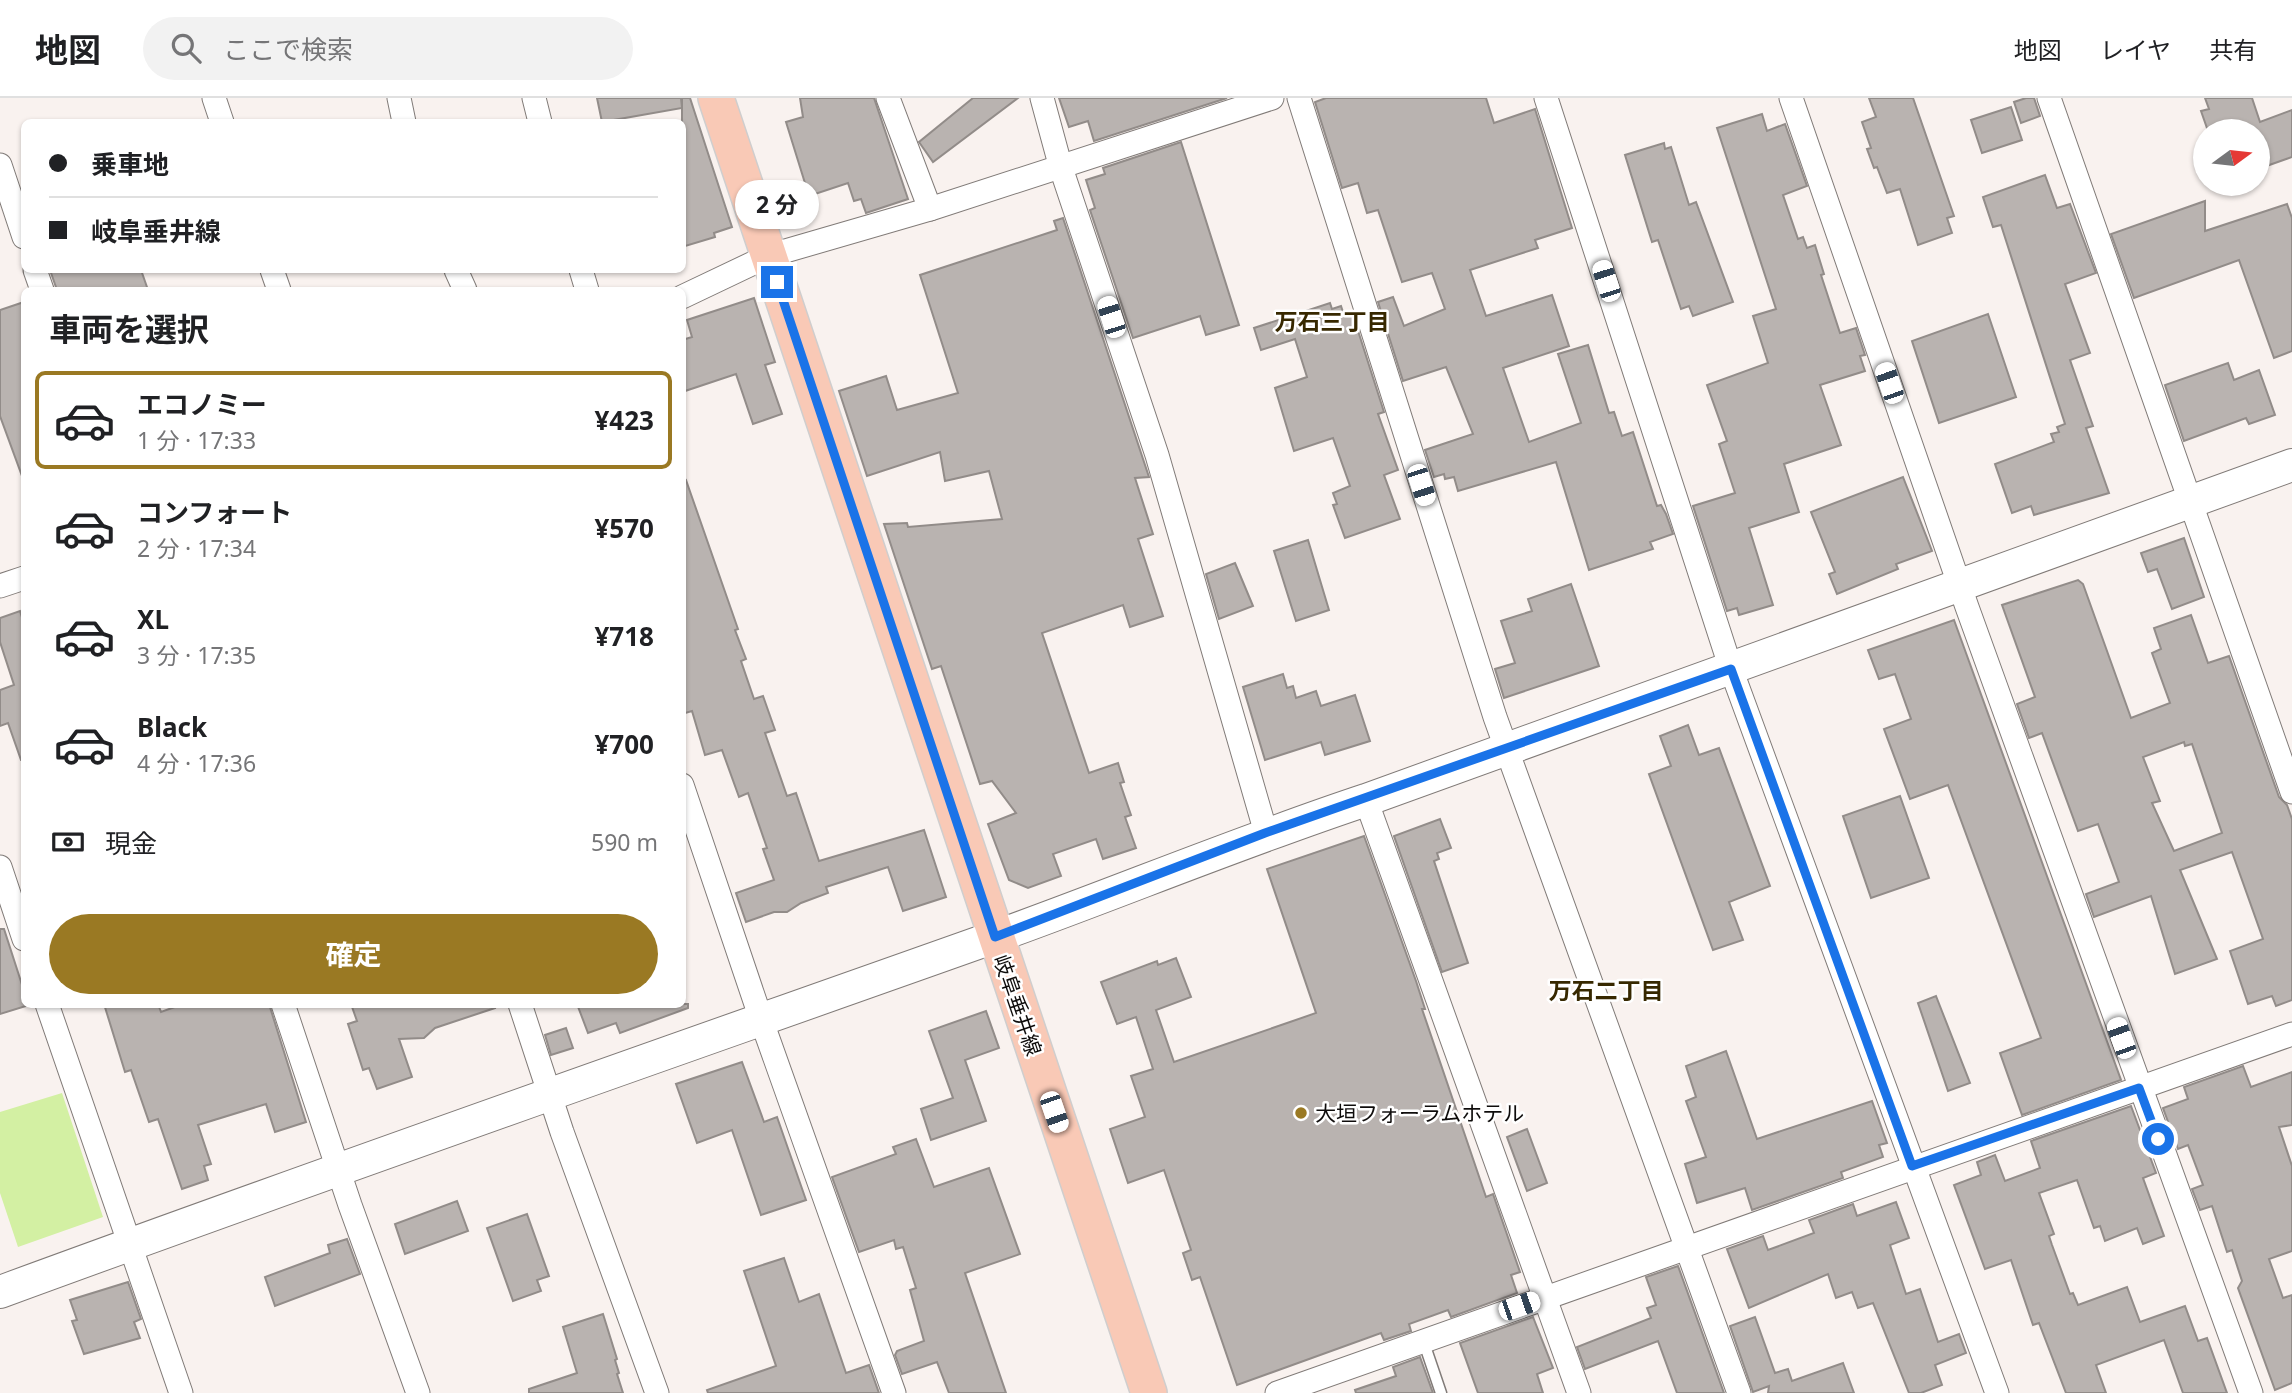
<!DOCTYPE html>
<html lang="ja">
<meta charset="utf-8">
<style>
:root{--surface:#fff;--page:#f2f2f2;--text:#202124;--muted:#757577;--line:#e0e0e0;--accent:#9a7923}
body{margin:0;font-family:"Noto Sans","Noto Sans JP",sans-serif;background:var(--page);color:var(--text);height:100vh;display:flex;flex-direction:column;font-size:26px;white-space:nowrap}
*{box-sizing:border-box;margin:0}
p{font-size:23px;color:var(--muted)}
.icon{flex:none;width:38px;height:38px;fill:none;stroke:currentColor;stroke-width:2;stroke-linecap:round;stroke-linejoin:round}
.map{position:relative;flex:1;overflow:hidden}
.panel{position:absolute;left:21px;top:189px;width:665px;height:721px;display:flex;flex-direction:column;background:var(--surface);border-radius:10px;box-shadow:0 2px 5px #0004}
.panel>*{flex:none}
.guide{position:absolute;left:21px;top:21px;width:665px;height:154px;border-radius:10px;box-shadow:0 2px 5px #0004;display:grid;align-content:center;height:154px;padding:0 28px;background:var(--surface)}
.needle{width:46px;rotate:75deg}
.buttons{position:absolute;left:2193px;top:21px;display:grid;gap:14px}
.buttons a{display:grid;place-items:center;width:77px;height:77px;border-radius:50%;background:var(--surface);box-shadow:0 2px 5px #0004;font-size:35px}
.end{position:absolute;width:32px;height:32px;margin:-16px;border:9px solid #1a73e8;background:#fff;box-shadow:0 0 0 4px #fff}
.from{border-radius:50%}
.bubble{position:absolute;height:49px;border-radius:24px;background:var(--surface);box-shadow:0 2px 5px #0004;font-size:23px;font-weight:700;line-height:49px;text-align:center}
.car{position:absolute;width:21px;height:42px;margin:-21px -10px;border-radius:9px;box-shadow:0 0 5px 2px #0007;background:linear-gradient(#fff 24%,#345 0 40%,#fff 0 76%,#345 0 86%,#fff 0)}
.guide b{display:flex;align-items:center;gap:24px;height:66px;font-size:26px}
.guide b+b{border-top:2px solid var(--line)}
.guide i{width:18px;height:18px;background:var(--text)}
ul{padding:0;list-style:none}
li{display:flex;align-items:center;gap:21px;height:98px;margin:0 14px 10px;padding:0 14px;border:4px solid transparent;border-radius:10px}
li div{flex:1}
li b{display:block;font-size:26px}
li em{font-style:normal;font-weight:700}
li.on{border-color:var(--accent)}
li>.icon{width:63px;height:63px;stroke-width:1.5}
h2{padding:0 28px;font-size:32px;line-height:84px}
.pay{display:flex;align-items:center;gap:18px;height:77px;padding:0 28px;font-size:26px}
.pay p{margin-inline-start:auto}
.primary-button{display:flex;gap:14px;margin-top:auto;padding:14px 28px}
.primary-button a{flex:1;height:80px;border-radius:42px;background:var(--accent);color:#fff;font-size:28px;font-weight:700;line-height:80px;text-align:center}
header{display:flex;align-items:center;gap:42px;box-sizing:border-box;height:98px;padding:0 35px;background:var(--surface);border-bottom:2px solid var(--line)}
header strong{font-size:33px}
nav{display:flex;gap:38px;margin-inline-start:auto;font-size:24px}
.search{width:490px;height:63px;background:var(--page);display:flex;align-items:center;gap:18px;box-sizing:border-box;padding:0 24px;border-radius:38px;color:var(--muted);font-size:26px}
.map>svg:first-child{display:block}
.green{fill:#d3f0a3}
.building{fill:#b9b3b0;stroke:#928c89;stroke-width:2;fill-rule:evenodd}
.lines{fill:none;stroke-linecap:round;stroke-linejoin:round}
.lane-casing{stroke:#817b78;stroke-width:13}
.street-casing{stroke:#817b78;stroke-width:25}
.secondary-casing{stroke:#817b78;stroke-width:34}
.primary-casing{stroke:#cfcece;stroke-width:38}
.lane{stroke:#fff;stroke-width:10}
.street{stroke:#fff;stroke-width:23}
.secondary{stroke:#fff;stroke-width:32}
.primary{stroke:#f9c9b6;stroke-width:35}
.route{stroke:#1a73e8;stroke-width:9}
.poi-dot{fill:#9a7923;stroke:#fff;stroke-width:2.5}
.labels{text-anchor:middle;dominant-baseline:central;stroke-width:5;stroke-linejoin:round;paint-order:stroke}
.street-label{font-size:21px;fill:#0e0c0b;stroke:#fff}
.poi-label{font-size:21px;fill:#0e0c0b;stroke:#fff;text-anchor:start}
.neighbourhood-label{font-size:23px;font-weight:bold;fill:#372800;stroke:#fff}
</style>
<header>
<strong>地図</strong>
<div class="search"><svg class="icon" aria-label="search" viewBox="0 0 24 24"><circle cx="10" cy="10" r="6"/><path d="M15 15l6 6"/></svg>ここで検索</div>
<nav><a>地図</a><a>レイヤ</a><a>共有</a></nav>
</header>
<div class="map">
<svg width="2292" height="1295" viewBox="0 0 2292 1295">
<rect width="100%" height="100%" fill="#f9f2ef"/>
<path class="green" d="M 62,995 L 103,1119 L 18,1149 L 0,1095 L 0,1014 Z"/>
<g class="building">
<path d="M 597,0 L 681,0 L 682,10 L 602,24 Z"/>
<path d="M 682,0 L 690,0 L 732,129 L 714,135 L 715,139 L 682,149 Z"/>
<path d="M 800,0 L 874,0 L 908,101 L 866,115 L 861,101 L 854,103 L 848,85 L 809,98 L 786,24 L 803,19 Z"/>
<path d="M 973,0 L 1018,0 L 933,64 L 919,44 Z"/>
<path d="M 1059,0 L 1227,0 L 1094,43 L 1088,23 L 1069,29 Z"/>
<path d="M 1326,0 L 1486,0 L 1494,25 L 1535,11 L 1572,130 L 1535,142 L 1538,150 L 1470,172 L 1486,218 L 1552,197 L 1569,248 L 1503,270 L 1529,344 L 1581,325 L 1558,256 L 1588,247 L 1609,315 L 1614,314 L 1622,338 L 1633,334 L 1657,408 L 1661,407 L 1666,416 L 1673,436 L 1650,444 L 1653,451 L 1589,472 L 1556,364 L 1458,393 L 1454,379 L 1445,381 L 1444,376 L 1434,379 L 1425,352 L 1473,336 L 1446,269 L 1403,283 L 1378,204 L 1393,199 L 1404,228 L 1445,211 L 1432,175 L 1402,184 L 1378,112 L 1367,115 L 1358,85 L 1342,90 L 1315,4 Z"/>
<path d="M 1869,0 L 1913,0 L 1954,118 L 1947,120 L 1952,135 L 1918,147 L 1900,91 L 1887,95 L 1877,69 L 1874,70 L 1867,51 L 1871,50 L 1862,24 L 1876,19 Z"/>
<path d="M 2026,0 L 2034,0 L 2040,18 L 2021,25 L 2014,4 Z"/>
<path d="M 2205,0 L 2252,0 L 2260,24 L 2292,12 L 2292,59 L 2258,71 L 2258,33 L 2208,33 L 2201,13 L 2209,11 Z"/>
<path d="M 2011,9 L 2022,42 L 1982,55 L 1971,22 Z"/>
<path d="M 1762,16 L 1767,33 L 1785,26 L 1807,88 L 1783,97 L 1798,141 L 1803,139 L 1807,150 L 1815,147 L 1824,176 L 1821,177 L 1840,235 L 1856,230 L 1865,257 L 1860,258 L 1865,273 L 1820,287 L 1841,347 L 1784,366 L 1799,414 L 1749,430 L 1773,507 L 1739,517 L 1737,510 L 1727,513 L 1693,408 L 1735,395 L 1719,346 L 1727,343 L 1707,287 L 1768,265 L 1753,218 L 1776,211 L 1717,30 Z"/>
<path d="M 1181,44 L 1239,227 L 1206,237 L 1200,218 L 1133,240 L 1090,112 L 1095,110 L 1086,82 L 1105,76 L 1103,70 Z"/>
<path d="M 1664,45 L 1665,51 L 1671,49 L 1689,107 L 1696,104 L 1733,204 L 1693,218 L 1689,208 L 1681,211 L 1658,142 L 1652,144 L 1625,57 Z"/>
<path d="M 2045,77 L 2057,110 L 2070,106 L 2096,175 L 2065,186 L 2090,255 L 2070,262 L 2093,328 L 2086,330 L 2109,395 L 2034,417 L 2031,408 L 2012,415 L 1995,366 L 2054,344 L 2051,336 L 2059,334 L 2057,329 L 2065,326 L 2001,127 L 1993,129 L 1983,99 Z"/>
<path d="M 2205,103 L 2205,133 L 2287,106 L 2292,120 L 2292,253 L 2274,260 L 2239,162 L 2134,200 L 2111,136 Z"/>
<path d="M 1063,120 L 1149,379 L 1135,380 L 1153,436 L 1138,441 L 1163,518 L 1130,529 L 1123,507 L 1042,535 L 1089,675 L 1118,665 L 1124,684 L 1120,685 L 1131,717 L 1125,719 L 1136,750 L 1103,761 L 1096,741 L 1053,756 L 1061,778 L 1028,790 L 1009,782 L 988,726 L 1016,715 L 992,683 L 980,686 L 941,568 L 932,571 L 884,426 L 907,425 L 908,429 L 1002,421 L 989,373 L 945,383 L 940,354 L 867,378 L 839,293 L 886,278 L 897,312 L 958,295 L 920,177 L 1057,132 L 1054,123 Z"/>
<path d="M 50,172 L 141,172 L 148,192 L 57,192 Z"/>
<path d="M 754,200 L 775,264 L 765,267 L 782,316 L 753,326 L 736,276 L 682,294 L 682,242 L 692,239 L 687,222 Z"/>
<path d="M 24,204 L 24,378 L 22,378 L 0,318 L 0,212 Z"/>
<path d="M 1330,205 L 1332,211 L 1341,208 L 1344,217 L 1352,214 L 1384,314 L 1378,316 L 1398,372 L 1384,377 L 1400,421 L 1345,440 L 1333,407 L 1337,406 L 1333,395 L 1350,388 L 1333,340 L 1294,353 L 1275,290 L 1307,279 L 1295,241 L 1261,252 L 1254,230 Z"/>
<path d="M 1988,216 L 2016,299 L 1939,325 L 1912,243 Z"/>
<path d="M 2228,265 L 2234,282 L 2259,272 L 2275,317 L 2249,326 L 2246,320 L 2184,343 L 2165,287 Z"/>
<path d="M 1903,379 L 1932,453 L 1896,466 L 1898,471 L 1837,496 L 1829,476 L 1835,474 L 1811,414 Z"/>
<path d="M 686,382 L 738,531 L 735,532 L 746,561 L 741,563 L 754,601 L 763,598 L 775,632 L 765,635 L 787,698 L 796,695 L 819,763 L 924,732 L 946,799 L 903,813 L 888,769 L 826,789 L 828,795 L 801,805 L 787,814 L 774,814 L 746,824 L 736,795 L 774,782 L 763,751 L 767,750 L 748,695 L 739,699 L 722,652 L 705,657 L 692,613 L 682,616 L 682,383 Z"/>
<path d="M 2184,440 L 2204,499 L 2172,511 L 2157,471 L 2148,474 L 2141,455 Z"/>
<path d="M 1308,442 L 1329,512 L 1296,523 L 1274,453 Z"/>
<path d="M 1235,465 L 1253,508 L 1219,521 L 1206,476 Z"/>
<path d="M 2078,482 L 2083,486 L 2131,620 L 2170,605 L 2152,555 L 2161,551 L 2154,530 L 2191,517 L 2208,565 L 2229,558 L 2279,699 L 2287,707 L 2292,721 L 2292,902 L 2276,908 L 2272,898 L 2248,906 L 2230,853 L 2263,841 L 2232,754 L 2180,772 L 2217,861 L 2175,876 L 2151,798 L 2094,819 L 2086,796 L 2119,784 L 2098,726 L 2078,733 L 2042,635 L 2029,640 L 2017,606 L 2035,599 L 2002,507 ZM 2184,644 L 2185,648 L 2192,646 L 2222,735 L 2174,753 L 2152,705 L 2160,703 L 2143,659 Z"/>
<path d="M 1571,486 L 1599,568 L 1504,600 L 1495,571 L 1515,565 L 1501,523 L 1532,513 L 1528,501 Z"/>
<path d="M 20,513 L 24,526 L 24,662 L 21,662 L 8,625 L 0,628 L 0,592 L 14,587 L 0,544 L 0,520 Z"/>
<path d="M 1954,522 L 2121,982 L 2022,1017 L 2000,955 L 2041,940 L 1948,687 L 1910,701 L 1884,631 L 1911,621 L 1895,576 L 1879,581 L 1868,552 Z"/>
<path d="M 1283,576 L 1287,590 L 1293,588 L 1296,600 L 1316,593 L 1321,608 L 1355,597 L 1370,643 L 1325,657 L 1321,644 L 1265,662 L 1243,589 Z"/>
<path d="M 1688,627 L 1699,657 L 1719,650 L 1770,788 L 1729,804 L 1743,842 L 1713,852 L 1649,676 L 1671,668 L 1660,638 Z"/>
<path d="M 1900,698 L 1929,780 L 1871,800 L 1843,718 Z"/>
<path d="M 1440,721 L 1451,750 L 1437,755 L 1439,761 L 1434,763 L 1468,865 L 1442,874 L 1394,738 Z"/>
<path d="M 1364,738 L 1416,883 L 1425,911 L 1422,911 L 1486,1099 L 1493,1096 L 1520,1174 L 1511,1177 L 1517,1195 L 1451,1219 L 1448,1212 L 1409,1226 L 1411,1233 L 1384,1242 L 1381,1235 L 1237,1287 L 1200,1179 L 1192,1182 L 1183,1155 L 1191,1152 L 1164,1072 L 1128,1085 L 1110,1031 L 1145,1019 L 1131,978 L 1153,971 L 1136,919 L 1117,926 L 1101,884 L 1157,863 L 1158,867 L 1176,860 L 1191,899 L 1156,912 L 1174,964 L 1316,915 L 1267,771 Z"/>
<path d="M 0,831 L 4,831 L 24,893 L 24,906 L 29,907 L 0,916 Z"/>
<path d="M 1936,898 L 1970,985 L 1948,993 L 1918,905 Z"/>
<path d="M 104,906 L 158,906 L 161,914 L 183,906 L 269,906 L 306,1024 L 275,1034 L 266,1006 L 198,1027 L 211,1066 L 204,1068 L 208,1082 L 182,1091 L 158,1021 L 149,1024 L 131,972 L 125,974 Z"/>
<path d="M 351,906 L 494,906 L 495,910 L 435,930 L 424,940 L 399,941 L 412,979 L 377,991 L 369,970 L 363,972 L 348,926 L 357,923 Z"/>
<path d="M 577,906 L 688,906 L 688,910 L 620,935 L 616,925 L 588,935 Z"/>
<path d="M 986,913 L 999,950 L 965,962 L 986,1023 L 931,1042 L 921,1011 L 953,1000 L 929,933 Z"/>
<path d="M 566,930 L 573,950 L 551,957 L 545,937 Z"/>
<path d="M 1726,953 L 1757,1041 L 1872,1003 L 1887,1045 L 1879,1047 L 1883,1059 L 1841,1074 L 1843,1080 L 1752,1112 L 1745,1090 L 1697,1105 L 1685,1066 L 1706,1059 L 1686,1003 L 1696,999 L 1686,968 Z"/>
<path d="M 742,964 L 764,1024 L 777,1019 L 806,1102 L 761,1117 L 732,1032 L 697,1045 L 676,986 Z"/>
<path d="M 2243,968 L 2251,989 L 2292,974 L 2292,1027 L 2279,1029 L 2292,1068 L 2292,1153 L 2269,1161 L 2283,1200 L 2292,1197 L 2292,1285 L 2275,1292 L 2238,1190 L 2242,1183 L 2232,1152 L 2227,1154 L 2212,1108 L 2200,1112 L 2192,1091 L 2203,1087 L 2188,1047 L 2178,1051 L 2163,1010 L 2188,1001 L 2184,989 Z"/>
<path d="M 2131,1008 L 2156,1075 L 2143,1080 L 2164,1138 L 2143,1146 L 2137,1130 L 2105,1143 L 2100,1128 L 2094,1130 L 2077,1082 L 2039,1095 L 2054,1136 L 2049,1138 L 2052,1147 L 2070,1196 L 2073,1195 L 2078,1207 L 2127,1189 L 2140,1224 L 2185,1208 L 2198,1243 L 2207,1240 L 2227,1295 L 2183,1295 L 2164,1242 L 2096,1267 L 2106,1295 L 2066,1295 L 2039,1225 L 2033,1227 L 2011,1162 L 1985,1171 L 1954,1087 L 1981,1077 L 1977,1064 L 1995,1057 L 2005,1083 L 2040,1070 L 2031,1043 Z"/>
<path d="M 1527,1031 L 1547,1085 L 1527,1093 L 1507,1039 Z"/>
<path d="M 916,1041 L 934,1089 L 989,1070 L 1020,1156 L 965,1175 L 1006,1295 L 949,1295 L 937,1264 L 902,1276 L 895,1257 L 897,1253 L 924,1243 L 910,1192 L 916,1190 L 903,1149 L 896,1151 L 894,1142 L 859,1154 L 832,1079 L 896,1056 L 893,1049 Z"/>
<path d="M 457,1103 L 468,1133 L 405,1156 L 395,1126 Z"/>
<path d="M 1896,1104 L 1909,1140 L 1890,1147 L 1906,1196 L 1920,1191 L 1938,1244 L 1959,1236 L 1966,1255 L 1935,1267 L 1942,1287 L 1921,1295 L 1909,1295 L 1873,1205 L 1858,1210 L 1852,1194 L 1836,1200 L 1828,1176 L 1749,1210 L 1727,1151 L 1763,1138 L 1768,1152 L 1814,1135 L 1809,1122 L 1853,1106 L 1857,1118 Z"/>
<path d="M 527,1116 L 549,1178 L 537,1182 L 541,1193 L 513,1203 L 487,1130 Z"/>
<path d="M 347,1141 L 360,1176 L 275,1208 L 265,1179 L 330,1155 L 328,1147 Z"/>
<path d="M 784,1160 L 799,1204 L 819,1196 L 846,1275 L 869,1267 L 879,1295 L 708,1295 L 707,1292 L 776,1268 L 744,1173 Z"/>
<path d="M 1678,1168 L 1724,1295 L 1677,1295 L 1658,1243 L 1585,1271 L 1577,1249 L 1651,1220 L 1647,1210 L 1656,1207 L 1646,1179 Z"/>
<path d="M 128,1184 L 141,1221 L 134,1224 L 140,1240 L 84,1256 L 72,1223 L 77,1222 L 70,1202 Z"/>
<path d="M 603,1216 L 617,1261 L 615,1262 L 619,1275 L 617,1276 L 623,1295 L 529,1295 L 529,1291 L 577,1275 L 563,1229 Z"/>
<path d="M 1533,1219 L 1553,1270 L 1537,1276 L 1543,1295 L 1478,1295 L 1460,1245 Z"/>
<path d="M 1755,1219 L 1775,1275 L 1788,1271 L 1792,1283 L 1843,1265 L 1854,1295 L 1768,1295 L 1769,1288 L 1753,1294 L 1730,1228 Z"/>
<path d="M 1420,1259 L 1433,1295 L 1356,1295 L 1355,1292 L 1396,1278 L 1393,1269 Z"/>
</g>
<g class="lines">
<defs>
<path id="lane" d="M 1423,1242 L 1441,1295"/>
<g id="street">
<path d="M 214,0 L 222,24"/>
<path d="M 399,0 L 404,24"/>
<path d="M 534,0 L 540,24"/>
<path d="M 888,0 L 930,111"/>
<path d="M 1042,0 L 1061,70 L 1157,357 L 1266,735"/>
<path d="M 1299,0 L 1495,619 L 1739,1295"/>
<path d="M 1546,0 L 1731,571 L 1997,1295"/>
<path d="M 1791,0 L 1967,509 L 2251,1295"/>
<path d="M 2049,0 L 2292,694"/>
<path d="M 0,67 L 24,139"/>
<path d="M 35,172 L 42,192"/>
<path d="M 272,172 L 279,192"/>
<path d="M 456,172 L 465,192"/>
<path d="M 581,172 L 587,192"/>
<path d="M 682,199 L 768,158 L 930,111 L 1272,0"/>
<path d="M 0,488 L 24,480"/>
<path d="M 682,687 L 761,921 L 894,1295"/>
<path d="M 1366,702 L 1579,1295"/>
<path d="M 0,769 L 24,841"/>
<path d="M 47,906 L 181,1295"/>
<path d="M 283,906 L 350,1107 L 418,1295"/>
<path d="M 520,906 L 562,1034 L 657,1295"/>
<path d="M 1277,1295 L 2292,936"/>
</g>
<path id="secondary" d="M 0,1194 C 329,1073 659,958 989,841 C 1115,796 1239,744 1366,702 L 2292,367"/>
<path id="primary" d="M 716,0 L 1149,1295"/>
</defs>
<use href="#lane" class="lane-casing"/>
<use href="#street" class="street-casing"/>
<use href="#secondary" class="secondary-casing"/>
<use href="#primary" class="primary-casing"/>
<use href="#lane" class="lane"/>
<use href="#street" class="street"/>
<use href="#secondary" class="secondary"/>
<use href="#primary" class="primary"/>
</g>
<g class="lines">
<path class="route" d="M 777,184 L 995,839 L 1265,735 L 1731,571 L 1912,1068 L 2139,990 L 2158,1041"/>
</g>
<circle class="poi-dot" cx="1301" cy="1015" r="7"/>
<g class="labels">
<g class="street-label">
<text transform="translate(1018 907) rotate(71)">岐阜垂井線</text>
</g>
<g class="poi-label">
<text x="1315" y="1015">大垣フォーラムホテル</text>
</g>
<g class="neighbourhood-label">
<text x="1332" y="223">万石三丁目</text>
<text x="1606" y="892">万石二丁目</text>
</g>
</g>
</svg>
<div class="buttons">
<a><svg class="needle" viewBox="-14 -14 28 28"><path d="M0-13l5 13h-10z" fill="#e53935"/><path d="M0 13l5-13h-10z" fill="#757577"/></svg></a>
</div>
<i class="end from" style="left:2158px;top:1041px"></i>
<i class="end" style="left:777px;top:184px"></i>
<div class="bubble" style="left:735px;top:82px;width:84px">2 分</div>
<i class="car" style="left:1606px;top:183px;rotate:342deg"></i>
<i class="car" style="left:1111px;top:219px;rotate:342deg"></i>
<i class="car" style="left:1889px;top:285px;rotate:341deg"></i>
<i class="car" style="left:1421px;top:387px;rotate:162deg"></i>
<i class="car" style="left:2121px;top:940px;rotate:340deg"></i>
<i class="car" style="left:1054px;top:1014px;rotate:161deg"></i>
<i class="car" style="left:1519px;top:1208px;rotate:71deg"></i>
<div class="guide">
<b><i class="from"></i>乗車地</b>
<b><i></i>岐阜垂井線</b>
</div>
<section class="panel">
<h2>車両を選択</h2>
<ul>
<li class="on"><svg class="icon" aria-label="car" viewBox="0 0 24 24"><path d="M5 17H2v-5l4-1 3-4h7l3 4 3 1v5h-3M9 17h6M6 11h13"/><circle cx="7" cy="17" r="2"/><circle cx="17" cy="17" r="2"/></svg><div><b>エコノミー</b><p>1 分 · 17:33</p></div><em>¥423</em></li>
<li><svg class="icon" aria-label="car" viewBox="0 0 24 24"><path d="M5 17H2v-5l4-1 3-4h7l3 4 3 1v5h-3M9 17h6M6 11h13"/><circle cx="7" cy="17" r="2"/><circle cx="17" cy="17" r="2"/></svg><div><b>コンフォート</b><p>2 分 · 17:34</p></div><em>¥570</em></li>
<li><svg class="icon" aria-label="car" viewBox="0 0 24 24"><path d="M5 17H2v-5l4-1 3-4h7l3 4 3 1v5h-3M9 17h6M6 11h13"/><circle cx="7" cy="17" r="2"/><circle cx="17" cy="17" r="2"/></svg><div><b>XL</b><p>3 分 · 17:35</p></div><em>¥718</em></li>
<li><svg class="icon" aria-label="car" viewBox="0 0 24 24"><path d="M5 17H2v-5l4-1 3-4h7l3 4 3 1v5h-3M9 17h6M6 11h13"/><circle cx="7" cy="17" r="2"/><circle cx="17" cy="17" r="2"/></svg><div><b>Black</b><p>4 分 · 17:36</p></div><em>¥700</em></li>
</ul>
<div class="pay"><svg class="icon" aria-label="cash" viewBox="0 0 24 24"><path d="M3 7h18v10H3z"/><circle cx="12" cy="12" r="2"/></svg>現金<p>590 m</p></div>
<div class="primary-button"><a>確定</a></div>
</section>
</div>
